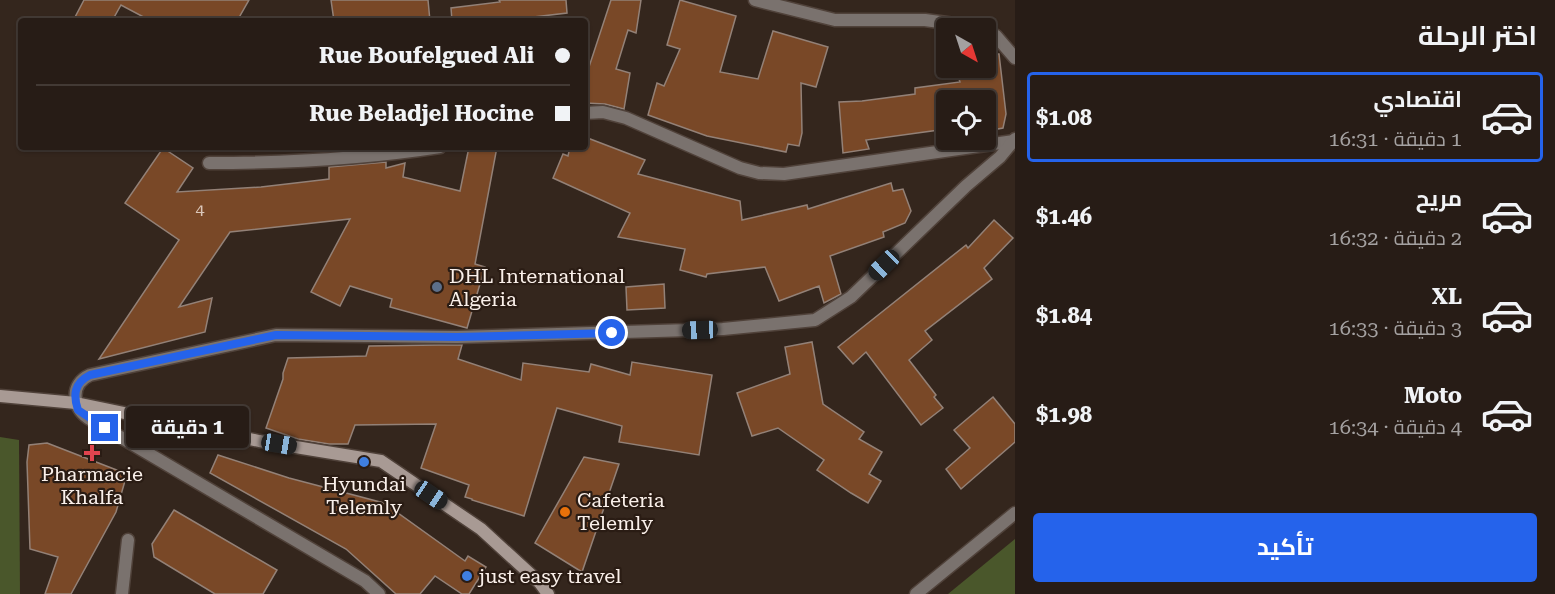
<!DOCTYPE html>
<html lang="ar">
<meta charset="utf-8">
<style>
:root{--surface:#271c16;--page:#2f251f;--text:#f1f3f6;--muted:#a4a1a1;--line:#433a35;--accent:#2563eb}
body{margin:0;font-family:"Roboto Serif",Cairo,serif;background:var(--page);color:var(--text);direction:rtl;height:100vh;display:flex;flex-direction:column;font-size:22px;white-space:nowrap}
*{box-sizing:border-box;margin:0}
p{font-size:20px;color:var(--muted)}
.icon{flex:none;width:33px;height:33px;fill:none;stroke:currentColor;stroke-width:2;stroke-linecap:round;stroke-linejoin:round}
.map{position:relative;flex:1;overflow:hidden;direction:ltr}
.sheet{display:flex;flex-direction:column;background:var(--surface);width:540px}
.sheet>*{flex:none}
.hud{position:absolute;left:18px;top:18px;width:570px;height:132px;border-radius:6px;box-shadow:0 2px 4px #0004,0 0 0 2px var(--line);direction:rtl;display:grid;align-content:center;height:132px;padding:0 18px;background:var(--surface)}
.needle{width:39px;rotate:141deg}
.controls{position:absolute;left:936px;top:18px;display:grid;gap:12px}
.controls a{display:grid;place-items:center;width:60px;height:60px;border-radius:6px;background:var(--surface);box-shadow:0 2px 4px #0004,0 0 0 2px var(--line);font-size:30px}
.end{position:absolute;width:27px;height:27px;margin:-14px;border:8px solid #2563eb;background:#fff;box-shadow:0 0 0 3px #fff}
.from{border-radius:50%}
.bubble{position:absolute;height:42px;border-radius:6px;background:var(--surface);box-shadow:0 2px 4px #0004,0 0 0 2px var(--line);font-size:20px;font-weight:700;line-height:42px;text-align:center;direction:rtl}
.car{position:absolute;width:18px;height:36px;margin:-18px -9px;border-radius:8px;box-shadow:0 0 4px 2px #0007;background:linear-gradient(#222 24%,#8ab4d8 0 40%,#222 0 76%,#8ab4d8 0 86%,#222 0)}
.hud b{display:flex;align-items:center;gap:21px;height:57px;font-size:22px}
.hud b+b{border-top:2px solid var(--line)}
.hud i{width:15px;height:15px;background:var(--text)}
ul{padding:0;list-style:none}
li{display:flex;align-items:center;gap:18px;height:90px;margin:0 12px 9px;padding:0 6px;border:3px solid transparent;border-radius:6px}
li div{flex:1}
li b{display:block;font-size:22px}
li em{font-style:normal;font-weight:700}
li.active{border-color:var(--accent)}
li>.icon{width:54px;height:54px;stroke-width:1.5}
h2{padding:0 18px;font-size:27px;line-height:72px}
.button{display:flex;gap:12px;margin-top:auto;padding:12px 18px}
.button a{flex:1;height:69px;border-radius:6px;background:var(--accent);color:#fff;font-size:24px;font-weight:700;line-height:69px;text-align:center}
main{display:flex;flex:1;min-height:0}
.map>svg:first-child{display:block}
.green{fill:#4a572b}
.building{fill:#794827;stroke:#938177;stroke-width:1.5}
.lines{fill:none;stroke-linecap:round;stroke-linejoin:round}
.pedestrian-casing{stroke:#50423a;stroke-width:15}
.minor-casing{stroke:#50423a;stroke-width:15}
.tertiary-casing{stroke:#50423a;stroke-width:15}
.secondary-casing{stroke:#50423a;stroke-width:15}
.pedestrian{stroke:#7a726e;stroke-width:12}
.minor{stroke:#7a726e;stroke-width:12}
.tertiary{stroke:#7a726e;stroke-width:12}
.secondary{stroke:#a89a94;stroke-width:12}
.route{stroke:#2563eb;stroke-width:8}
.service-dot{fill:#5c6f8a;stroke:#2a1c14;stroke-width:2}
.health-dot{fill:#e0444e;stroke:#2a1c14;stroke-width:2}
.shop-dot{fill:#3f7fe0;stroke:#2a1c14;stroke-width:2}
.food-dot{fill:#e8710a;stroke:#2a1c14;stroke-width:2}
.labels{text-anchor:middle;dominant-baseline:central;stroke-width:4.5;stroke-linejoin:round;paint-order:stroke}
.number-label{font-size:16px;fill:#dac6b9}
.poi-label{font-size:20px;fill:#faf0ea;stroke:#2a1c14;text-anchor:start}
</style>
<main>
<section class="sheet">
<h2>اختر الرحلة</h2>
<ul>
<li class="active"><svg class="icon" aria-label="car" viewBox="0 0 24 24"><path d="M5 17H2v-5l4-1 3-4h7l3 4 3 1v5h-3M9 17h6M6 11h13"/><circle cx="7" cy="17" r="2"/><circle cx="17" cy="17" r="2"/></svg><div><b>اقتصادي</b><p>1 دقيقة · 16:31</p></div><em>$1.08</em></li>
<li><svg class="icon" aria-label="car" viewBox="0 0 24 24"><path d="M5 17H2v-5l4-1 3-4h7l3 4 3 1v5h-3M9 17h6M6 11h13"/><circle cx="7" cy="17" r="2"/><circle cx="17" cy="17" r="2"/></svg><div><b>مريح</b><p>2 دقيقة · 16:32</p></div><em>$1.46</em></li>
<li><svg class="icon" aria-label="car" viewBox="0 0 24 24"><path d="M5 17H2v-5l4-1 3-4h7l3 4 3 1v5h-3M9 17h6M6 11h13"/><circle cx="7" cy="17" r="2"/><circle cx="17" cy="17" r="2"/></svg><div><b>XL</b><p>3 دقيقة · 16:33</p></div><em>$1.84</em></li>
<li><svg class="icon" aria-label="car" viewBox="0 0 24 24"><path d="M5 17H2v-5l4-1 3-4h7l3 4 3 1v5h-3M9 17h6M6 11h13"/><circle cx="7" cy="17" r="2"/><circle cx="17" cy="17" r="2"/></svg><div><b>Moto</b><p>4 دقيقة · 16:34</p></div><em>$1.98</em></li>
</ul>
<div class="button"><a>تأكيد</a></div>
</section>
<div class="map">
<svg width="1015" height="594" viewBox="0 0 1015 594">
<rect width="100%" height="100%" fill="#34261d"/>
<g class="green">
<path d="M 0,437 L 19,440 L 20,594 L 0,594 Z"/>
<path d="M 1015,539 L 1015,594 L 948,594 Z"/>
</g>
<g class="building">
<path d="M 84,0 L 249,0 L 237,21 L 151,21 L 121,5 L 112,21 L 73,21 Z"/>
<path d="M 331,0 L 428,0 L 430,21 L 334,21 Z"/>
<path d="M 499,0 L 566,0 L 567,13 L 499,21 L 452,21 L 451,8 L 500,2 Z"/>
<path d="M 611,0 L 641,0 L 636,33 L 628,30 L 616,69 L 630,73 L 624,109 L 605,104 L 585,103 L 585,79 Z"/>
<path d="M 680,0 L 736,16 L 720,72 L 758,79 L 773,31 L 828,47 L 816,87 L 801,83 L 802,133 L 799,146 L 788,144 L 786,152 L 707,136 L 648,115 L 657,83 L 664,86 L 680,49 L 667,45 Z"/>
<path d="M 986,54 L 999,54 L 1006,114 L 1003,128 L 986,131 L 986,100 L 946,100 L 946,129 L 866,140 L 869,149 L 843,153 L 839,102 L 862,101 L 915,94 L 915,88 L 960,82 L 955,68 L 986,68 Z"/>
<path d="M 585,137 L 645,160 L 638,174 L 740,201 L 742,220 L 807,205 L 808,209 L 891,183 L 893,191 L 903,189 L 911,211 L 905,223 L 883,232 L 884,237 L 830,256 L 841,294 L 824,303 L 819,286 L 779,301 L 765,267 L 707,274 L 706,277 L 680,270 L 685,249 L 618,237 L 630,213 L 553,178 L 563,154 L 568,156 L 570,147 L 585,147 Z"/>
<path d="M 469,147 L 497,147 L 475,264 L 485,267 L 467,328 L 390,307 L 392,299 L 350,286 L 340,306 L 311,292 L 350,219 L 230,232 L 179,307 L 212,298 L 205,332 L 99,359 L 179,240 L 125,203 L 163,148 L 193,168 L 177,192 L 261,187 L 321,180 L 329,179 L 329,167 L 386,162 L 386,168 L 405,163 L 403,177 L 460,191 Z"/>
<path d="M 994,220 L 1013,238 L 984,268 L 992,279 L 925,331 L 932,340 L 909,360 L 936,395 L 934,397 L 943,408 L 921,425 L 866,352 L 853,364 L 838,347 L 966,245 L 968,248 Z"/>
<path d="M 664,284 L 665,308 L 627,310 L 626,287 Z"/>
<path d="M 812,342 L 823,404 L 864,432 L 859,439 L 882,452 L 869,474 L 881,481 L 868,503 L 851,493 L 817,470 L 824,460 L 778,428 L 752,436 L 737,393 L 790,374 L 785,347 Z"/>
<path d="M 439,345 L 462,345 L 458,359 L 521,380 L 523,363 L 589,372 L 591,364 L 630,375 L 632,362 L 712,375 L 699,455 L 619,442 L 622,426 L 557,408 L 524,516 L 472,500 L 472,499 L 465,497 L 469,485 L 421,468 L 436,424 L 355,425 L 348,444 L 329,444 L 298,439 L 266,428 L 283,379 L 283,373 L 288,358 L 366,356 L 369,346 Z"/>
<path d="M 993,397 L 1015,424 L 1015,442 L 961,489 L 946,469 L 970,448 L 954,430 Z"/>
<path d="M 47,443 L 127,474 L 116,512 L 71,594 L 45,594 L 58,557 L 30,549 L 27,462 L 29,445 Z"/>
<path d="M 218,455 L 289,478 L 384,503 L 465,561 L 468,556 L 486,567 L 469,594 L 462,594 L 435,576 L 420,594 L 396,594 L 346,549 L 210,473 Z"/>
<path d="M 584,457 L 619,464 L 582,572 L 535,543 Z"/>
<path d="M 174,510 L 277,570 L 263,594 L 215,594 L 154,557 L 152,544 Z"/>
</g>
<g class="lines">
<defs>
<path id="pedestrian" d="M 916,594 L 1015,513"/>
<g id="minor">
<path d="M 585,113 L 603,112 L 626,118 L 740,168 L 759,173 L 784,174 L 1014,141"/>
<path d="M 209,163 C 286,163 363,159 440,147"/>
<path d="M 122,594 L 128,540"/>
</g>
<g id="tertiary">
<path d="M 755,0 L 835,20 L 925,20 L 983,28"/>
<path d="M 986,30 L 996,36 L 1015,58"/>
<path d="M 379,594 L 365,581 L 88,418 C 72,406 70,384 90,375 L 276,335 L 457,337 L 723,329 L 815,320 L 851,297 L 966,186 L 1000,157 L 1015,139"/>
</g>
<path id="secondary" d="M 0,396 L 76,403 L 259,441 L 381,461 L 481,529 L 540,583 L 548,594"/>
</defs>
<use href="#pedestrian" class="pedestrian-casing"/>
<use href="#minor" class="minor-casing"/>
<use href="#tertiary" class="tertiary-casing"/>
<use href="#secondary" class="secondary-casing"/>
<use href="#pedestrian" class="pedestrian"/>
<use href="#minor" class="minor"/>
<use href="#tertiary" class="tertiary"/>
<use href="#secondary" class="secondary"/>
</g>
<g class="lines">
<path class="route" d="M 105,428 L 78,410 C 73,395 74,383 90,375 L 276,335 L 457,337 L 612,333"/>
</g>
<circle class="service-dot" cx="437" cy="287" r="6"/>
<path class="health-dot" d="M89 444h6v6h6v6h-6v6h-6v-6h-6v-6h6z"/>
<g class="shop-dot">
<circle cx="364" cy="462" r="6"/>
<circle cx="467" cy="576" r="6"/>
</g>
<circle class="food-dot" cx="565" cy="512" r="6"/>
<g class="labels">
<g class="number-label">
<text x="200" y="209">4</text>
</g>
<g class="poi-label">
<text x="449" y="276">DHL International<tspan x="449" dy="23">Algeria</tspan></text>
<text x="92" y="474" text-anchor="middle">Pharmacie<tspan x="92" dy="23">Khalfa</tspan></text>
<text x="364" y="484" text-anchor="middle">Hyundai<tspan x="364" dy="23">Telemly</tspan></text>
<text x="577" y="500">Cafeteria<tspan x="577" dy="23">Telemly</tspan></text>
<text x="479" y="576">just easy travel</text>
</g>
</g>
</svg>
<div class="controls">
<a><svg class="needle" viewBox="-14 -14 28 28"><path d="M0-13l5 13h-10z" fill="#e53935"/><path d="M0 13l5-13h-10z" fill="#a4a1a1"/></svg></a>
<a><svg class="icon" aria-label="locate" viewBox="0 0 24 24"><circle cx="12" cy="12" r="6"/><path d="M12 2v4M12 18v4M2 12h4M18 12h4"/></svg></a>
</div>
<i class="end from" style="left:612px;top:333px"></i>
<i class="end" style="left:105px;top:428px"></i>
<div class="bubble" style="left:126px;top:406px;width:123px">1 دقيقة</div>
<i class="car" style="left:884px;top:265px;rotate:226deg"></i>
<i class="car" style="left:700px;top:330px;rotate:268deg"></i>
<i class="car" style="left:279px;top:444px;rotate:99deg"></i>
<i class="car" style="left:431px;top:495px;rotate:124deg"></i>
<div class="hud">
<b><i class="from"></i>Rue Boufelgued Ali</b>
<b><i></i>Rue Beladjel Hocine</b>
</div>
</div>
</main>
